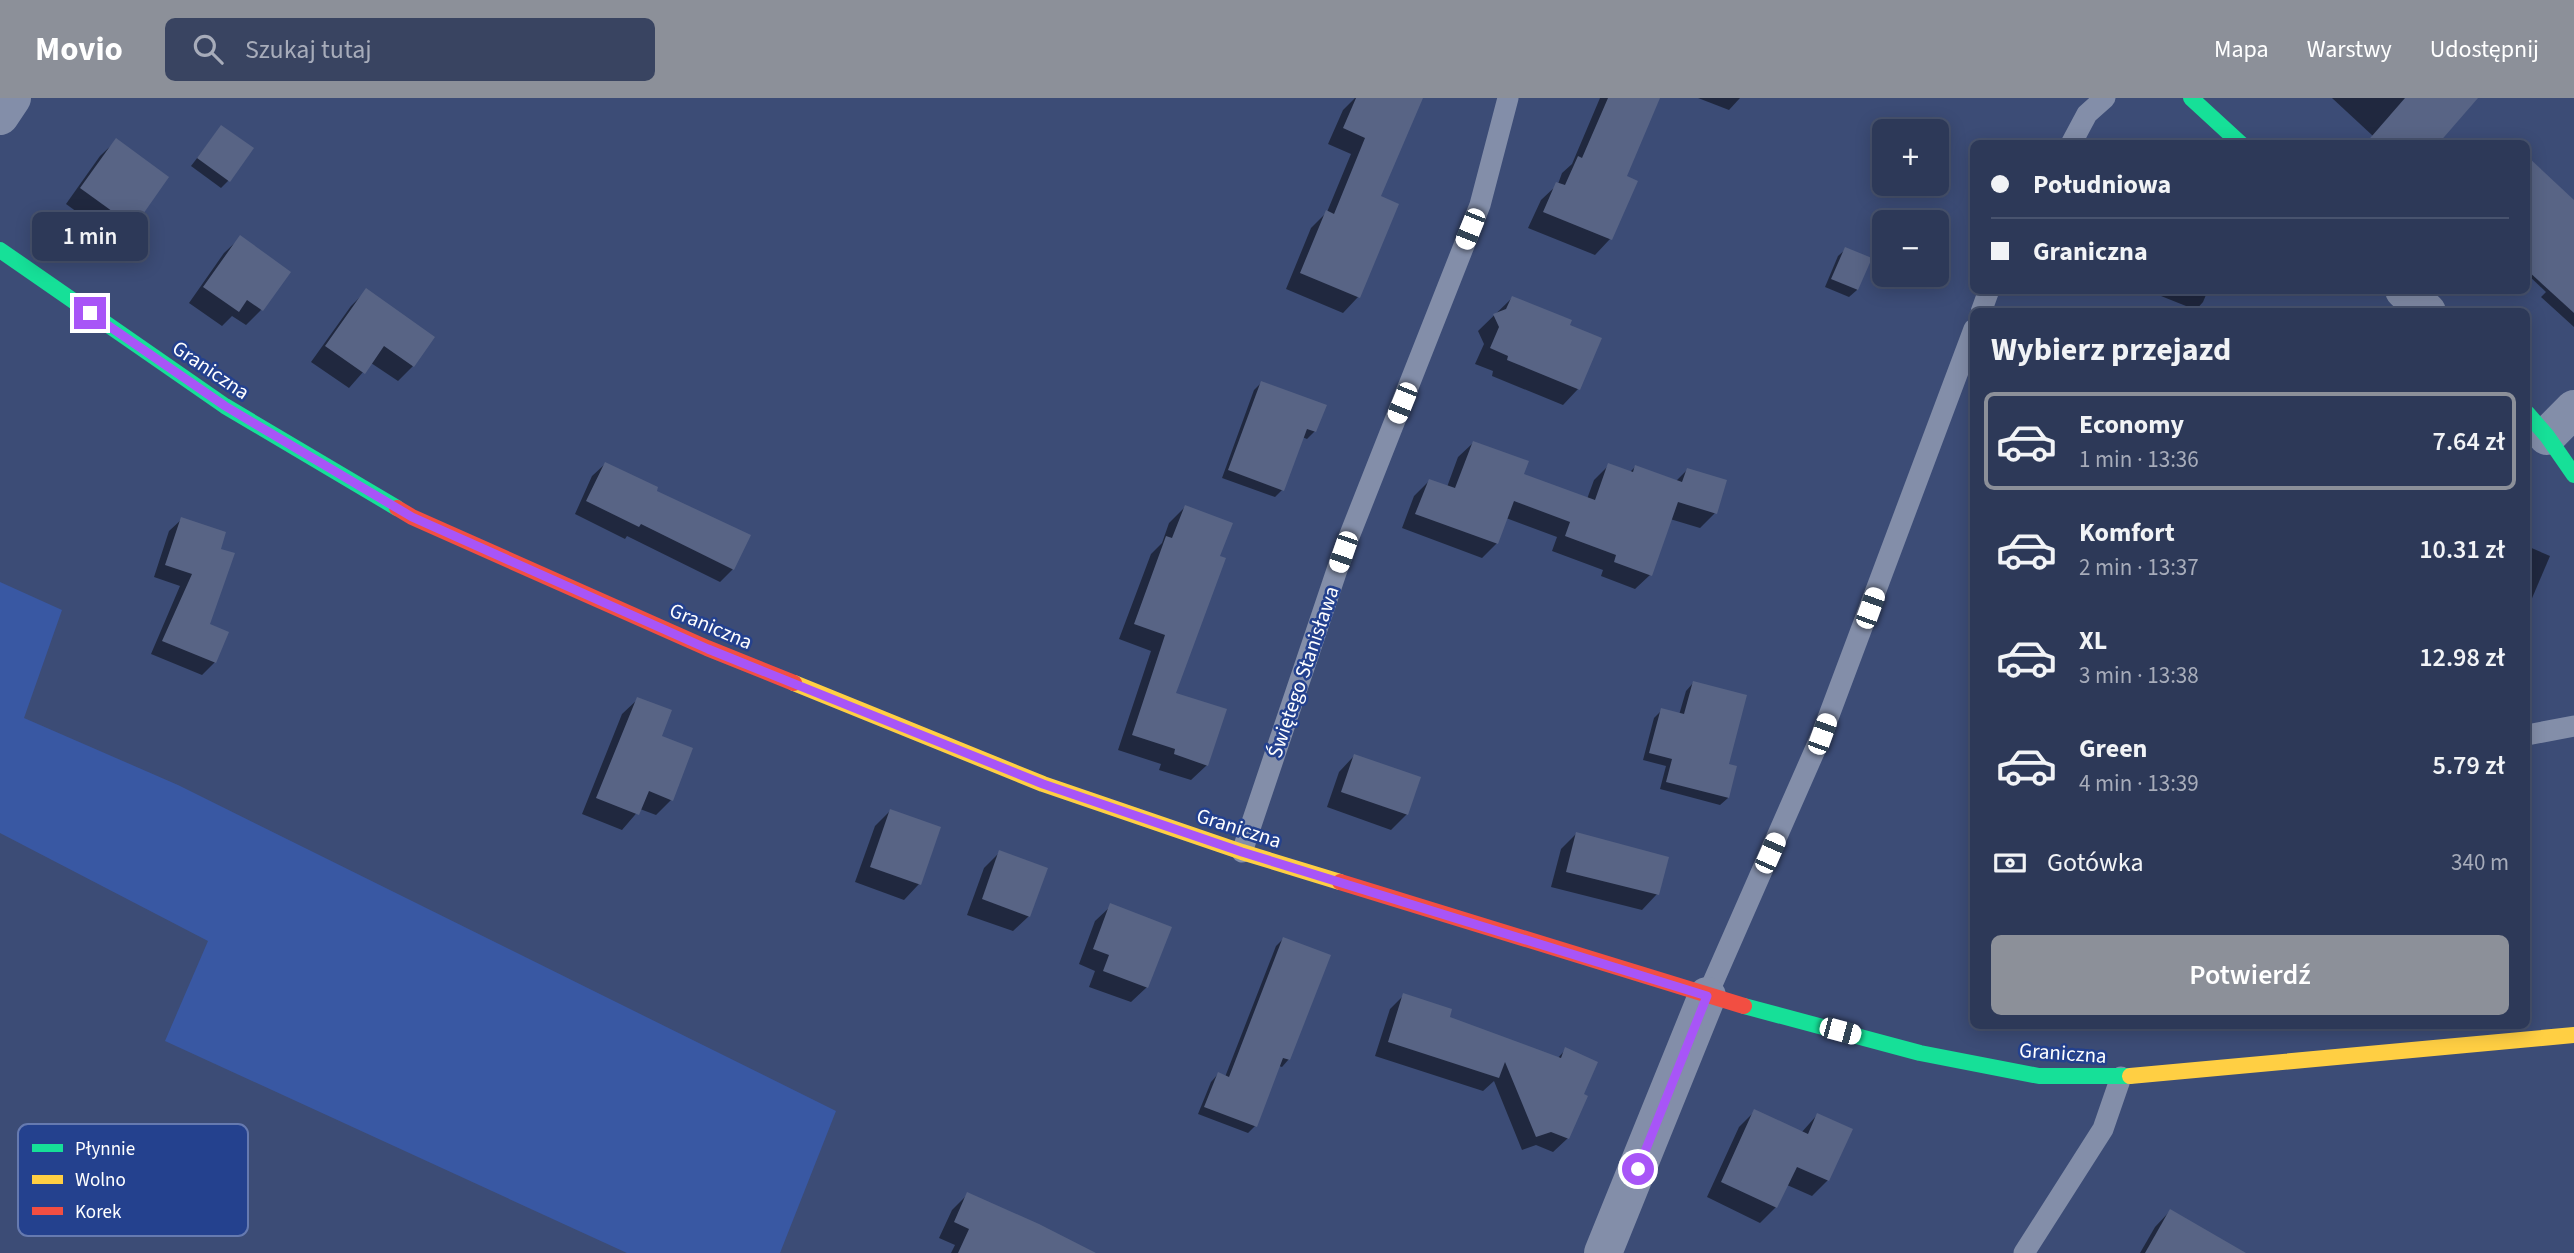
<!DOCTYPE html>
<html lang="pl">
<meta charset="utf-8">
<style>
:root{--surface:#2d3958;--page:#394461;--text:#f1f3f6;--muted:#a7acba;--line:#48536e;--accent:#8c9099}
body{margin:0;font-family:"Source Sans 3",sans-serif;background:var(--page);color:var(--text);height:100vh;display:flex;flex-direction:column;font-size:26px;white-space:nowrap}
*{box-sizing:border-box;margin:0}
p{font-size:23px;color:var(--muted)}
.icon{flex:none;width:38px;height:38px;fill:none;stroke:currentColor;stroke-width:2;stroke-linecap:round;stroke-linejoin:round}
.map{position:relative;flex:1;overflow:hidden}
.sheet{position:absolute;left:1970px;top:210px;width:560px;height:721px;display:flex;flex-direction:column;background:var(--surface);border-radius:10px;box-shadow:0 4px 18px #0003,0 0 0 2px var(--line)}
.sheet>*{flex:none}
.banner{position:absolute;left:1970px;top:42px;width:560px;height:154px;border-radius:10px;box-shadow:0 4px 18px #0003,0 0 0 2px var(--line);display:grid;align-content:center;height:154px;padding:0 21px;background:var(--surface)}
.tools{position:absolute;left:1872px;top:21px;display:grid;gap:14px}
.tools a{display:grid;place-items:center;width:77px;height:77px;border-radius:10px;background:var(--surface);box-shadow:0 4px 18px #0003,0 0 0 2px var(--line);font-size:35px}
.end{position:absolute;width:32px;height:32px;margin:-16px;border:9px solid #a855f7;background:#fff;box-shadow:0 0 0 4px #fff}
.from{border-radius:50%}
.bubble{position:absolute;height:49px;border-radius:10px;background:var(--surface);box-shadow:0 4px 18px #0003,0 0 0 2px var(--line);font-size:23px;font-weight:600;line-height:49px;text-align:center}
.car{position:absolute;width:21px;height:42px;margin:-21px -10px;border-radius:9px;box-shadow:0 0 5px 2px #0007;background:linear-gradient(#fff 24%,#345 0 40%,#fff 0 76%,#345 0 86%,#fff 0)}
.banner b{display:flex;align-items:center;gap:24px;height:66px;font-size:26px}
.banner b+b{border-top:2px solid var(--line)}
.banner i{width:18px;height:18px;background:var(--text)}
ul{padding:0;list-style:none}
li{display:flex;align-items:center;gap:21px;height:98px;margin:0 14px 10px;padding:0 7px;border:4px solid transparent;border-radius:10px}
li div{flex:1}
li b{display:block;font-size:26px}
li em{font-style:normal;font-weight:600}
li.current{border-color:var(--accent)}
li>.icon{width:63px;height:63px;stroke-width:1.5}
h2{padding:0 21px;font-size:32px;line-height:84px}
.pay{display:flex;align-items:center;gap:18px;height:77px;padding:0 21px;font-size:26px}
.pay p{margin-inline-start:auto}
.primary-button{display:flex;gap:14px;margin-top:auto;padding:14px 21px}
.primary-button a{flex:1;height:80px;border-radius:10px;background:var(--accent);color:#fff;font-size:28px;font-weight:600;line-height:80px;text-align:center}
header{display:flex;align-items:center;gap:42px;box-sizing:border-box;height:98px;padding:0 35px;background:var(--accent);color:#fff}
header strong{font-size:33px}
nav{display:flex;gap:38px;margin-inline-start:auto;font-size:24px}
.search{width:490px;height:63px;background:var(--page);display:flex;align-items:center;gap:18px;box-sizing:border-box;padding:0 24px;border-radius:10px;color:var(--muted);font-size:26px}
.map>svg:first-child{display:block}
.green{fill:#3958a3}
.shadow{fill:#0007}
.building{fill:#586485}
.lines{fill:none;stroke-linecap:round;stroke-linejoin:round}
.lane{stroke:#838ea9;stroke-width:21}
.street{stroke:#838ea9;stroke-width:38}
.fast{stroke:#16e098;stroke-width:16}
.slow{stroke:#ffcf43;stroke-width:16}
.jam{stroke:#f24e42;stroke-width:16}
.route{stroke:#a855f7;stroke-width:9}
.labels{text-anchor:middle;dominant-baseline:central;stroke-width:5;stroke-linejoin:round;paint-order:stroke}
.street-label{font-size:21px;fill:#fff;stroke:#24418e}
.key{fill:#24418e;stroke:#667ab0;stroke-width:2}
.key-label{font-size:19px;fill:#fff}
</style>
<header>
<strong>Movio</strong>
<div class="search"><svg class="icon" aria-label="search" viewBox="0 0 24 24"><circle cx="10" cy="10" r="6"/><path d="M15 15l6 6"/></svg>Szukaj tutaj</div>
<nav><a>Mapa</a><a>Warstwy</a><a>Udostępnij</a></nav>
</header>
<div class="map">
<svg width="2574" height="1155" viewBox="0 0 2574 1155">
<rect width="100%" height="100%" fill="#3c4c76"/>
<path class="green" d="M 0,484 L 62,512 L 24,620 L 178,687 L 836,1013 L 780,1155 L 627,1155 L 165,943 L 208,843 L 0,735 Z"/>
<g class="shadow">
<path d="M 1355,0 L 1421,0 L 1379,99 L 1397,107 L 1358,199 L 1343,215 L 1286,191 L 1311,130 L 1327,114 L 1351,56 L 1328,46 L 1343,12 Z"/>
<path d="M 1600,0 L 1658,0 L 1625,79 L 1610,141 L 1595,157 L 1528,130 L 1541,102 L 1558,86 L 1562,75 L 1572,66 Z"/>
<path d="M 1698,0 L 1740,0 L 1729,12 Z"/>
<path d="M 2332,0 L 2452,0 L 2373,38 Z"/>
<path d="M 221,29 L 228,83 L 221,90 L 191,68 Z"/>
<path d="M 116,43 L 132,128 L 117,143 L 66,106 L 100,58 Z"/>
<path d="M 2527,60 L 2574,108 L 2574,229 L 2541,199 L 2546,194 L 2527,176 Z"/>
<path d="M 240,140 L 261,212 L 246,227 L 232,218 L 222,228 L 189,205 L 224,155 Z"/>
<path d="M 1846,151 L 1870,161 L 1857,192 L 1849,199 L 1825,189 L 1838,158 Z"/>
<path d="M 2157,192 L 2208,192 L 2203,204 L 2196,212 L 2156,196 Z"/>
<path d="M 366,193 L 413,268 L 398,283 L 371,265 L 349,290 L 311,264 L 351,208 Z"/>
<path d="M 1512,200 L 1568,227 L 1578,291 L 1563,307 L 1492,278 L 1493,273 L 1475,266 L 1484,246 L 1478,233 Z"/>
<path d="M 1261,285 L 1315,333 L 1307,341 L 1302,339 L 1282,392 L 1275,399 L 1222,380 L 1254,292 Z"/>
<path d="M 1473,345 L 1522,377 L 1587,401 L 1594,382 L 1609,367 L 1630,374 L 1635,369 L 1676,383 L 1687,372 L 1715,415 L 1700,430 L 1670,421 L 1650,477 L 1635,491 L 1601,478 L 1603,472 L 1552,453 L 1557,439 L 1506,420 L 1497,445 L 1482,460 L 1402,430 L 1414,398 L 1429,383 L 1447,389 L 1458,359 Z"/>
<path d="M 605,366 L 655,393 L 733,471 L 720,484 L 627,438 L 625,441 L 575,416 L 592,378 Z"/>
<path d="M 1185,409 L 1174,596 L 1207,667 L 1191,682 L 1159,672 L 1161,666 L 1118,652 L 1151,553 L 1119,541 L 1151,456 L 1162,445 L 1169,425 Z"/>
<path d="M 182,421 L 219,452 L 208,527 L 215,564 L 202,577 L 151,556 L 180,488 L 154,479 L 169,433 Z"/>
<path d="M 2527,448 L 2550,458 L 2527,512 Z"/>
<path d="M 1693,585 L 1727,668 L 1728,700 L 1720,707 L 1660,691 L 1666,668 L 1643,662 L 1654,620 L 1662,612 L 1679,617 L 1686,593 Z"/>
<path d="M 638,601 L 659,639 L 671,702 L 656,717 L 640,711 L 622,732 L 582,716 L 622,616 Z"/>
<path d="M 1354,658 L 1407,716 L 1391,732 L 1327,709 L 1339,674 Z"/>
<path d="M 890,713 L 919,786 L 904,802 L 855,784 L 875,728 Z"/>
<path d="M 1576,736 L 1657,796 L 1642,812 L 1551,789 L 1561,751 Z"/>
<path d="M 1000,754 L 1029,818 L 1013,833 L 967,817 L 984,770 Z"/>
<path d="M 1111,808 L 1147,889 L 1131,904 L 1089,889 L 1095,873 L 1079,866 L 1095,823 Z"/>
<path d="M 1283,841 L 1289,961 L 1282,969 L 1279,968 L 1255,1028 L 1248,1035 L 1198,1016 L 1211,984 L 1218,976 L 1225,979 L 1276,848 Z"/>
<path d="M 1404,897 L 1447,921 L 1557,961 L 1566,951 L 1582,997 L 1568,1040 L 1553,1054 L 1536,1047 L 1522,1052 L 1494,983 L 1483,993 L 1375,958 L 1390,911 Z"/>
<path d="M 1755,1013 L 1801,1035 L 1817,1017 L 1851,1032 L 1828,1082 L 1812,1098 L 1787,1087 L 1776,1109 L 1760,1125 L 1707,1099 L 1739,1029 Z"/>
<path d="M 968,1096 L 1041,1155 L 951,1155 L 955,1147 L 939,1140 L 952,1112 Z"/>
<path d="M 2170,1113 L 2212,1155 L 2140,1155 L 2155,1129 Z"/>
</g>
<g class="building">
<path d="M 1356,0 L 1423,0 L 1381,98 L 1399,106 L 1360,200 L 1300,175 L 1326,112 L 1334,116 L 1365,40 L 1343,30 Z"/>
<path d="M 1608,0 L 1660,0 L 1627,78 L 1638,83 L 1612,142 L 1543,114 L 1556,84 L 1565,87 L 1578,58 L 1582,60 Z"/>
<path d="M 2405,0 L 2478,0 L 2438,46 L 2365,46 Z"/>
<path d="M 221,27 L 254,50 L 230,84 L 197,60 Z"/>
<path d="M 116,40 L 169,79 L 134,129 L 80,90 Z"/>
<path d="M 2527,58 L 2574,102 L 2574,215 L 2527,172 Z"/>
<path d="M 240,137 L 291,174 L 263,213 L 247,202 L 239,214 L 203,189 Z"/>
<path d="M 1845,149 L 1872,160 L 1858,192 L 1831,181 Z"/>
<path d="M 366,190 L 435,239 L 414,269 L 384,248 L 365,276 L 325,248 Z"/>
<path d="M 1512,198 L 1572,222 L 1570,227 L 1602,240 L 1580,292 L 1507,262 L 1508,258 L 1490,250 L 1499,229 L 1493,216 L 1506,211 Z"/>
<path d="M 1261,283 L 1327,307 L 1316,334 L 1307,331 L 1284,393 L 1228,372 Z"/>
<path d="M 1473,343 L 1529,363 L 1524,376 L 1595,402 L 1608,365 L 1633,374 L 1635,367 L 1682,384 L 1687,370 L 1727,382 L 1717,416 L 1678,404 L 1652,478 L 1614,464 L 1616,457 L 1565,438 L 1570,424 L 1514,403 L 1498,446 L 1415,416 L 1429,381 L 1455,390 Z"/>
<path d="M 605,364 L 658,389 L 657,393 L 751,437 L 734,472 L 641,426 L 639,429 L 586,403 Z"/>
<path d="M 1185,407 L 1233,425 L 1220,458 L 1226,460 L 1176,595 L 1227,611 L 1208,668 L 1174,656 L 1175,651 L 1132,637 L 1165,537 L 1134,526 L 1166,438 L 1172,440 Z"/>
<path d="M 181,419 L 226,434 L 221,451 L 235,455 L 210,526 L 229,534 L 216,565 L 162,543 L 192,476 L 165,467 Z"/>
<path d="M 1693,583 L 1747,597 L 1729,666 L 1737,668 L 1729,700 L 1666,684 L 1672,661 L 1649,655 L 1661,610 L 1684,616 Z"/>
<path d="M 637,599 L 672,612 L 662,638 L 693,650 L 673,703 L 649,693 L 639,717 L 596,700 Z"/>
<path d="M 1354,656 L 1421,679 L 1408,717 L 1341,694 Z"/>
<path d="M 890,711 L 941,729 L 921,787 L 870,769 Z"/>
<path d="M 1576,734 L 1669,759 L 1659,797 L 1566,774 Z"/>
<path d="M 999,752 L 1048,770 L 1030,819 L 982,801 Z"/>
<path d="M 1110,805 L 1172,829 L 1148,890 L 1103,873 L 1109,857 L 1093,851 Z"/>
<path d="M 1283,839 L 1331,857 L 1290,962 L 1283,960 L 1257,1029 L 1204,1009 L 1218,974 L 1229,979 Z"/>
<path d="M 1403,895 L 1452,911 L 1450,919 L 1561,960 L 1565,949 L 1598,964 L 1584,996 L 1588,998 L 1569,1041 L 1551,1034 L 1536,1039 L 1505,964 L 1499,980 L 1388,944 Z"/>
<path d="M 1754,1011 L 1808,1036 L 1817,1015 L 1853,1031 L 1829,1083 L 1797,1069 L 1777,1110 L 1721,1084 Z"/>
<path d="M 967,1094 L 1039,1126 L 1096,1155 L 958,1155 L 969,1131 L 954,1124 Z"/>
<path d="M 2170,1111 L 2246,1155 L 2145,1155 Z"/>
</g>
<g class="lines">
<g class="lane">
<path d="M 2071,46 L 2087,16 L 2105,0"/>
<path d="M 1981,214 L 1989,192"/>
<path d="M 2527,637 L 2574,628"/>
<path d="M 1242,754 L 1343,454 L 1480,107 L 1508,0"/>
<path d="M 1707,898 L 1822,636 L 1974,231"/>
<path d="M 2024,1155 L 2103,1031 L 2121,979"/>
</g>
<g class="street">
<path d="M 0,18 L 12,0"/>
<path d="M 2404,192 L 2427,214"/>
<path d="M 2547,338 L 2574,311"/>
<path d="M 1603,1155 L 1707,898"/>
</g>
<g class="fast">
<path d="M 2191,0 L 2241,46"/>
<path d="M 0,152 L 225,308 L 397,410"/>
<path d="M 2527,315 L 2547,338 L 2574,377"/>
<path d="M 1744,908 L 1920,955 L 2039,978 L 2130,978"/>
</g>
<g class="slow">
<path d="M 794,585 L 1043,686 L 1242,754 L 1340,784"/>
<path d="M 2130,978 L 2574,937"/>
</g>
<g class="jam">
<path d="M 397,410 L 412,419 L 707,550 L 794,585"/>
<path d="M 1340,784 L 1744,908"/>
</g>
</g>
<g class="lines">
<path class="route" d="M 90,215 L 225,308 L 412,419 L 708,551 L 1043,686 L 1242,754 L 1707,898 L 1638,1071"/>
</g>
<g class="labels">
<g class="street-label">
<text transform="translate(211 272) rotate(34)">Graniczna</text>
<text transform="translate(711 528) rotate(23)">Graniczna</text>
<text transform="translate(1303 574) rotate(-71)">Świętego Stanisława</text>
<text transform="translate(1239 730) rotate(18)">Graniczna</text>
<text transform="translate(2063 955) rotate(4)">Graniczna</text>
</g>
</g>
<rect x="18" y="1026" width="230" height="112" rx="10" class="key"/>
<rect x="32" y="1046" width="31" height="8" fill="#16e098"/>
<rect x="32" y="1077" width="31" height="9" fill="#ffcf43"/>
<rect x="32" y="1109" width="31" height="8" fill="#f24e42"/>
<g class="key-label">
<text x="75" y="1057">Płynnie</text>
<text x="75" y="1088">Wolno</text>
<text x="75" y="1120">Korek</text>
</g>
</svg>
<div class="tools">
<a>+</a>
<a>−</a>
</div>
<i class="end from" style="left:1638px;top:1071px"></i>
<i class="end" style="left:90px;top:215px"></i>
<div class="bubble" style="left:32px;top:114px;width:116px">1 min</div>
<i class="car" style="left:1470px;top:131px;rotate:202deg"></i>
<i class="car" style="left:1402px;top:305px;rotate:202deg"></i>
<i class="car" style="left:1343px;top:454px;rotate:199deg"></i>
<i class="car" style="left:1870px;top:510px;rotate:20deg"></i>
<i class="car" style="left:1822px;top:636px;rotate:20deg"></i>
<i class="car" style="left:1770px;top:755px;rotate:24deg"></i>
<i class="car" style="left:1840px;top:933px;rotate:105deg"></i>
<div class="banner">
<b><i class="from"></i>Południowa</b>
<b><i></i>Graniczna</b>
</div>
<section class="sheet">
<h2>Wybierz przejazd</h2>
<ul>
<li class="current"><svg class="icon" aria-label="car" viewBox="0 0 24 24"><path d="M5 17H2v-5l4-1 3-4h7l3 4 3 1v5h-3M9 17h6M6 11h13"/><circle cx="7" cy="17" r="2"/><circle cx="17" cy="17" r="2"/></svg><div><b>Economy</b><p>1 min · 13:36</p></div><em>7.64 zł</em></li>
<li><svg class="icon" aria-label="car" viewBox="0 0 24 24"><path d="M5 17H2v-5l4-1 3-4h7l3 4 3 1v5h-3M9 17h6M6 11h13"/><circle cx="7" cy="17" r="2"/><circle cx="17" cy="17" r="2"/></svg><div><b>Komfort</b><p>2 min · 13:37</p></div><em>10.31 zł</em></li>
<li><svg class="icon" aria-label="car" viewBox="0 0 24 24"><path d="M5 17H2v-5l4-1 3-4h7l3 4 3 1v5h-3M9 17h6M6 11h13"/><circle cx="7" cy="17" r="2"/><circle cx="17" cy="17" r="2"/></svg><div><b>XL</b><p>3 min · 13:38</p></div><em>12.98 zł</em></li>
<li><svg class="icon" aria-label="car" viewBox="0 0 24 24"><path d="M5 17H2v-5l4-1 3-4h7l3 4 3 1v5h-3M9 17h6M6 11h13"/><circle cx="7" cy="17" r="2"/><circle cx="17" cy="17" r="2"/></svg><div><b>Green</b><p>4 min · 13:39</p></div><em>5.79 zł</em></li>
</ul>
<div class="pay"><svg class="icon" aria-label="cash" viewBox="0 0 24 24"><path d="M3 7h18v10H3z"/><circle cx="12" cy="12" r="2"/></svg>Gotówka<p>340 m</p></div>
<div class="primary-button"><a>Potwierdź</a></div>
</section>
</div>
